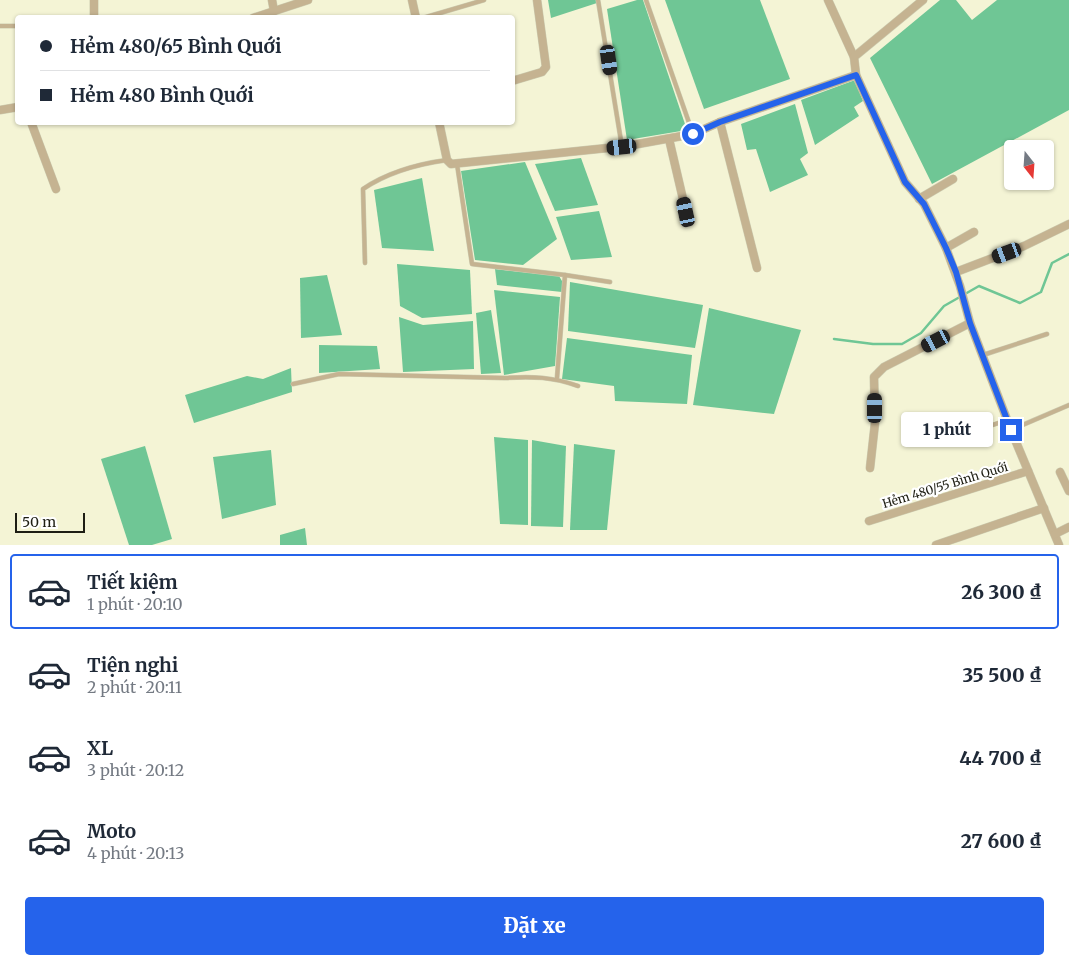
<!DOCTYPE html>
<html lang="vi">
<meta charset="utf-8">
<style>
:root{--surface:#fff;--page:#f2f2f3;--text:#1f2937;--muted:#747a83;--line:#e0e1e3;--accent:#2563eb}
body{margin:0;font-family:Merriweather,serif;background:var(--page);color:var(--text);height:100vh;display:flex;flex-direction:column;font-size:19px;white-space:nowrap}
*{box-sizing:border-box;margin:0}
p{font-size:16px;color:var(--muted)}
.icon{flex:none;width:28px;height:28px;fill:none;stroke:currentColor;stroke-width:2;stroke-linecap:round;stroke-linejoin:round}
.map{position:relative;height:545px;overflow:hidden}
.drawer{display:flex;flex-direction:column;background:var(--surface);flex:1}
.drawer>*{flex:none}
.hud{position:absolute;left:15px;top:15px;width:500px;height:110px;border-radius:5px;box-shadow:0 1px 4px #0004;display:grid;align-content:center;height:110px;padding:0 25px;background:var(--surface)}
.needle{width:32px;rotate:163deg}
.fabs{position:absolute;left:1004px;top:140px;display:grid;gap:10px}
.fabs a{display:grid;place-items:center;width:50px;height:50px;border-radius:5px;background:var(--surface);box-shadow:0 1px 4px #0004;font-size:25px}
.scale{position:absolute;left:15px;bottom:12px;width:70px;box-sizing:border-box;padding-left:5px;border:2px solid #1e1e13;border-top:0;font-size:14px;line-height:18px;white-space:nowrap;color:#1e1e13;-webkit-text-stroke:4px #fff;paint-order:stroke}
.end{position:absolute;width:22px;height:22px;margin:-11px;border:6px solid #2563eb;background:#fff;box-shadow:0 0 0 2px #fff}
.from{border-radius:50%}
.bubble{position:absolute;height:35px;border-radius:5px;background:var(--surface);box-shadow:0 1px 4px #0004;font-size:16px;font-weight:800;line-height:35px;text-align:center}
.car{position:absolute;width:15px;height:30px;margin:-15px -8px;border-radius:6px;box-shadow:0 0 4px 1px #0007;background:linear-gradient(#222 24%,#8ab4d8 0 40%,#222 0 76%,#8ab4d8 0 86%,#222 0)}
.hud b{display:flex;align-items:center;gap:18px;height:48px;font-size:19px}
.hud b+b{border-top:1px solid var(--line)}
.hud i{width:12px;height:12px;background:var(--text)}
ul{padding:9px 0 0;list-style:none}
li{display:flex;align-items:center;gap:15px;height:75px;margin:0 10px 8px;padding:0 15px;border:2px solid transparent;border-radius:5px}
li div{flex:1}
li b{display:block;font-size:19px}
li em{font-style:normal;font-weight:800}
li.current{border-color:var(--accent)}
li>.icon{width:45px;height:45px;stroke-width:1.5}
.primary-button{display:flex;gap:10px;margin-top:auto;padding:10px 25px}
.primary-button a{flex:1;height:58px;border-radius:5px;background:var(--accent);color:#fff;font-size:20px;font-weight:800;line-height:58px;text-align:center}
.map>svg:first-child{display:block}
.water{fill:#6fc695}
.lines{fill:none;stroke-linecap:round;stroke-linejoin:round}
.stream{stroke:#6fc695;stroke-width:2.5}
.service-casing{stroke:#cdcdb2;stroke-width:5}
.minor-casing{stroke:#cdcdb2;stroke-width:9}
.service{stroke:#c5b391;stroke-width:4}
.minor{stroke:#c5b391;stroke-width:8}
.route{stroke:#2563eb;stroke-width:6}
.labels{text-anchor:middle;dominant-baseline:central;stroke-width:4.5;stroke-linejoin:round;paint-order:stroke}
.street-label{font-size:12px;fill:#1e1e13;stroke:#fff}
</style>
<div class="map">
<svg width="1069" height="545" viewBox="0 0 1069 545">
<rect width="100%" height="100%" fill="#f4f4d5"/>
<g class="water">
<path d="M 548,0 L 596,0 L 597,3 L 551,18 Z"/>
<path d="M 637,0 L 643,0 L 687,130 L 627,140 L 607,9 Z"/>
<path d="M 665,0 L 760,0 L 790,79 L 704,109 Z"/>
<path d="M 940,0 L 956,0 L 972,20 L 997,0 L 1069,0 L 1069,110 L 932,184 L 870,58 Z"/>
<path d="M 855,80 L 863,101 L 854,107 L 859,116 L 815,145 L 801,100 Z"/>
<path d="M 795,104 L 808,153 L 800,159 L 808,175 L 770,192 L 756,149 L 747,150 L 741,124 Z"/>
<path d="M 581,158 L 598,205 L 555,211 L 535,164 Z"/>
<path d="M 525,162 L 557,239 L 523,265 L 475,260 L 461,171 Z"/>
<path d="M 422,178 L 434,251 L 382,248 L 374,190 Z"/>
<path d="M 599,211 L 612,257 L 571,260 L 556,217 Z"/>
<path d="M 397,264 L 470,270 L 472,314 L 422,318 L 400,306 Z"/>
<path d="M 495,269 L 559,276 L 562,281 L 562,292 L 497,285 Z"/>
<path d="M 327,275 L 342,335 L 301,338 L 300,278 Z"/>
<path d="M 570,282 L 703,305 L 695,348 L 568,331 Z"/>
<path d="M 494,290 L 560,297 L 555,366 L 504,375 Z"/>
<path d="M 709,308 L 801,330 L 774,414 L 693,405 Z"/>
<path d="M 491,310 L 501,373 L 481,374 L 476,313 Z"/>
<path d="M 399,317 L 423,325 L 473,321 L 474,369 L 403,372 Z"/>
<path d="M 567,338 L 692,355 L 687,404 L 615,401 L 614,386 L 562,379 Z"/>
<path d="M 319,345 L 377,346 L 380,369 L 319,373 Z"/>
<path d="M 291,368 L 292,392 L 194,423 L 185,395 L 247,376 L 263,379 Z"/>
<path d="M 494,437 L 528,440 L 528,525 L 500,524 Z"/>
<path d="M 532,440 L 566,446 L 563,527 L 531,526 Z"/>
<path d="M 574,444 L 615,450 L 607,530 L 570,530 Z"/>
<path d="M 145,446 L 172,539 L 152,545 L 129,545 L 101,459 Z"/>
<path d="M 271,450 L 276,505 L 222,519 L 213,457 Z"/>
<path d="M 305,528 L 307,545 L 280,545 L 280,535 Z"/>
</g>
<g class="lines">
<path class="stream" d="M 834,339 L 873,344 L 902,344 L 921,333 L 944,306 L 979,286 L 1020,303 L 1041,292 L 1052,263 L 1069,254"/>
<defs>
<g id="service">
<path d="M 598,0 L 622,147"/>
<path d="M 646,0 L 693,134"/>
<path d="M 423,18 L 484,0"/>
<path d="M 0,26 L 18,26"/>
<path d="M 457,164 L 472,264 L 565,275 L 557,378"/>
<path d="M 365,263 L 363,189 C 388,172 418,164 447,160"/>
<path d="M 565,275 L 610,282"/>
<path d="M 983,355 L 1047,334"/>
<path d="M 293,384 L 339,374 L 505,378 C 532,376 553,377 578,386"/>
<path d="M 981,429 L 1007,420"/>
<path d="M 1011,430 L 1069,405"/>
</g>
<g id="minor">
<path d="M 94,0 L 94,18"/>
<path d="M 272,0 L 274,11"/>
<path d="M 412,0 L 416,18"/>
<path d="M 828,0 L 854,57"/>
<path d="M 923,0 L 854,57 L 856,75 L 905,182 L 924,204 L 946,248 L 960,286 L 970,323 L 1011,430 L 1059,545"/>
<path d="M 253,18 L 308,0"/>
<path d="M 512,81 L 542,72 L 546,67 L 537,0"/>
<path d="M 0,110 L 18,107"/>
<path d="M 31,122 L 56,189"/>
<path d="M 439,122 L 447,160 L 451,164 L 627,146 L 693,134 L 720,122 L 856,75"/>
<path d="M 720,122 L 757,268"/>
<path d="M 669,139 L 686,212"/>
<path d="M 919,199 L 953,179"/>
<path d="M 946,248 L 974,232"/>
<path d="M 956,272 L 1024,246 L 1069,224"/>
<path d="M 870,468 L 875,423 L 874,377 L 884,367 L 970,323"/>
<path d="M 1060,472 L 1069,491"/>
<path d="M 869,521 L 1028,471"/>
<path d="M 1055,534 L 1069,527"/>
<path d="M 936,545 L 1044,508"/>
</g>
</defs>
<use href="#service" class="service-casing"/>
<use href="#minor" class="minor-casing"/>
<use href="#service" class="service"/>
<use href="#minor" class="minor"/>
</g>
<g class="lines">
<path class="route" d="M 693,134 L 720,122 L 856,75 L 905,182 L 924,204 L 946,248 L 956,272 L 970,323 L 1011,430"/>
</g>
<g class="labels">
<g class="street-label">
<text transform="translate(945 485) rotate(-17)">Hẻm 480/55 Bình Quới</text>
</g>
</g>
</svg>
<div class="fabs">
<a><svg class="needle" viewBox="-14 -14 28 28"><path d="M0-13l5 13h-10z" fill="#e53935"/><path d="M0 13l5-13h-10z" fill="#747a83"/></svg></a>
</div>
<div class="scale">50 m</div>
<i class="end from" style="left:693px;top:134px"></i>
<i class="end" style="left:1011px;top:430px"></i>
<div class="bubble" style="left:901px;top:412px;width:92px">1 phút</div>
<i class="car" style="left:609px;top:60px;rotate:172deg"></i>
<i class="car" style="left:622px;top:147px;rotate:264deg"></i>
<i class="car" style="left:686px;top:212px;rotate:348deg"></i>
<i class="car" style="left:1007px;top:253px;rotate:250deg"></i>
<i class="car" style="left:936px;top:341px;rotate:243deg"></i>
<i class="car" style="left:875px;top:408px;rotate:0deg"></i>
<div class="hud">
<b><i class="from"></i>Hẻm 480/65 Bình Quới</b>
<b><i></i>Hẻm 480 Bình Quới</b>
</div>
</div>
<section class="drawer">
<ul>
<li class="current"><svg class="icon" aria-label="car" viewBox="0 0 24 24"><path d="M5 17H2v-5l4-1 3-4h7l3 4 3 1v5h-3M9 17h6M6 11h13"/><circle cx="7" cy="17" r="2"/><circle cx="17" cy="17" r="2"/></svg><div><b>Tiết kiệm</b><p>1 phút · 20:10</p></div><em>26 300 ₫</em></li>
<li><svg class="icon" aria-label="car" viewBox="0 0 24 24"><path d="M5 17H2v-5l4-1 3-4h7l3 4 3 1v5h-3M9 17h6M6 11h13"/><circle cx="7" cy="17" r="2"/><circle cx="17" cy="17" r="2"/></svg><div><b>Tiện nghi</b><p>2 phút · 20:11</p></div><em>35 500 ₫</em></li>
<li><svg class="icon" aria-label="car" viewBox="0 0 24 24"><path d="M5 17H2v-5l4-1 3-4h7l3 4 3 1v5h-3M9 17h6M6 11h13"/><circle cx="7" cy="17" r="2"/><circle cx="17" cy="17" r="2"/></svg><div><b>XL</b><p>3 phút · 20:12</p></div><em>44 700 ₫</em></li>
<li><svg class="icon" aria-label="car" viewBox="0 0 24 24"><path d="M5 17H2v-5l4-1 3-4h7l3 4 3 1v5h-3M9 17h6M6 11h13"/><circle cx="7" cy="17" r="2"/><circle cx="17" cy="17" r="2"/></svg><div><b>Moto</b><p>4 phút · 20:13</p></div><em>27 600 ₫</em></li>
</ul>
<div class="primary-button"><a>Đặt xe</a></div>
</section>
